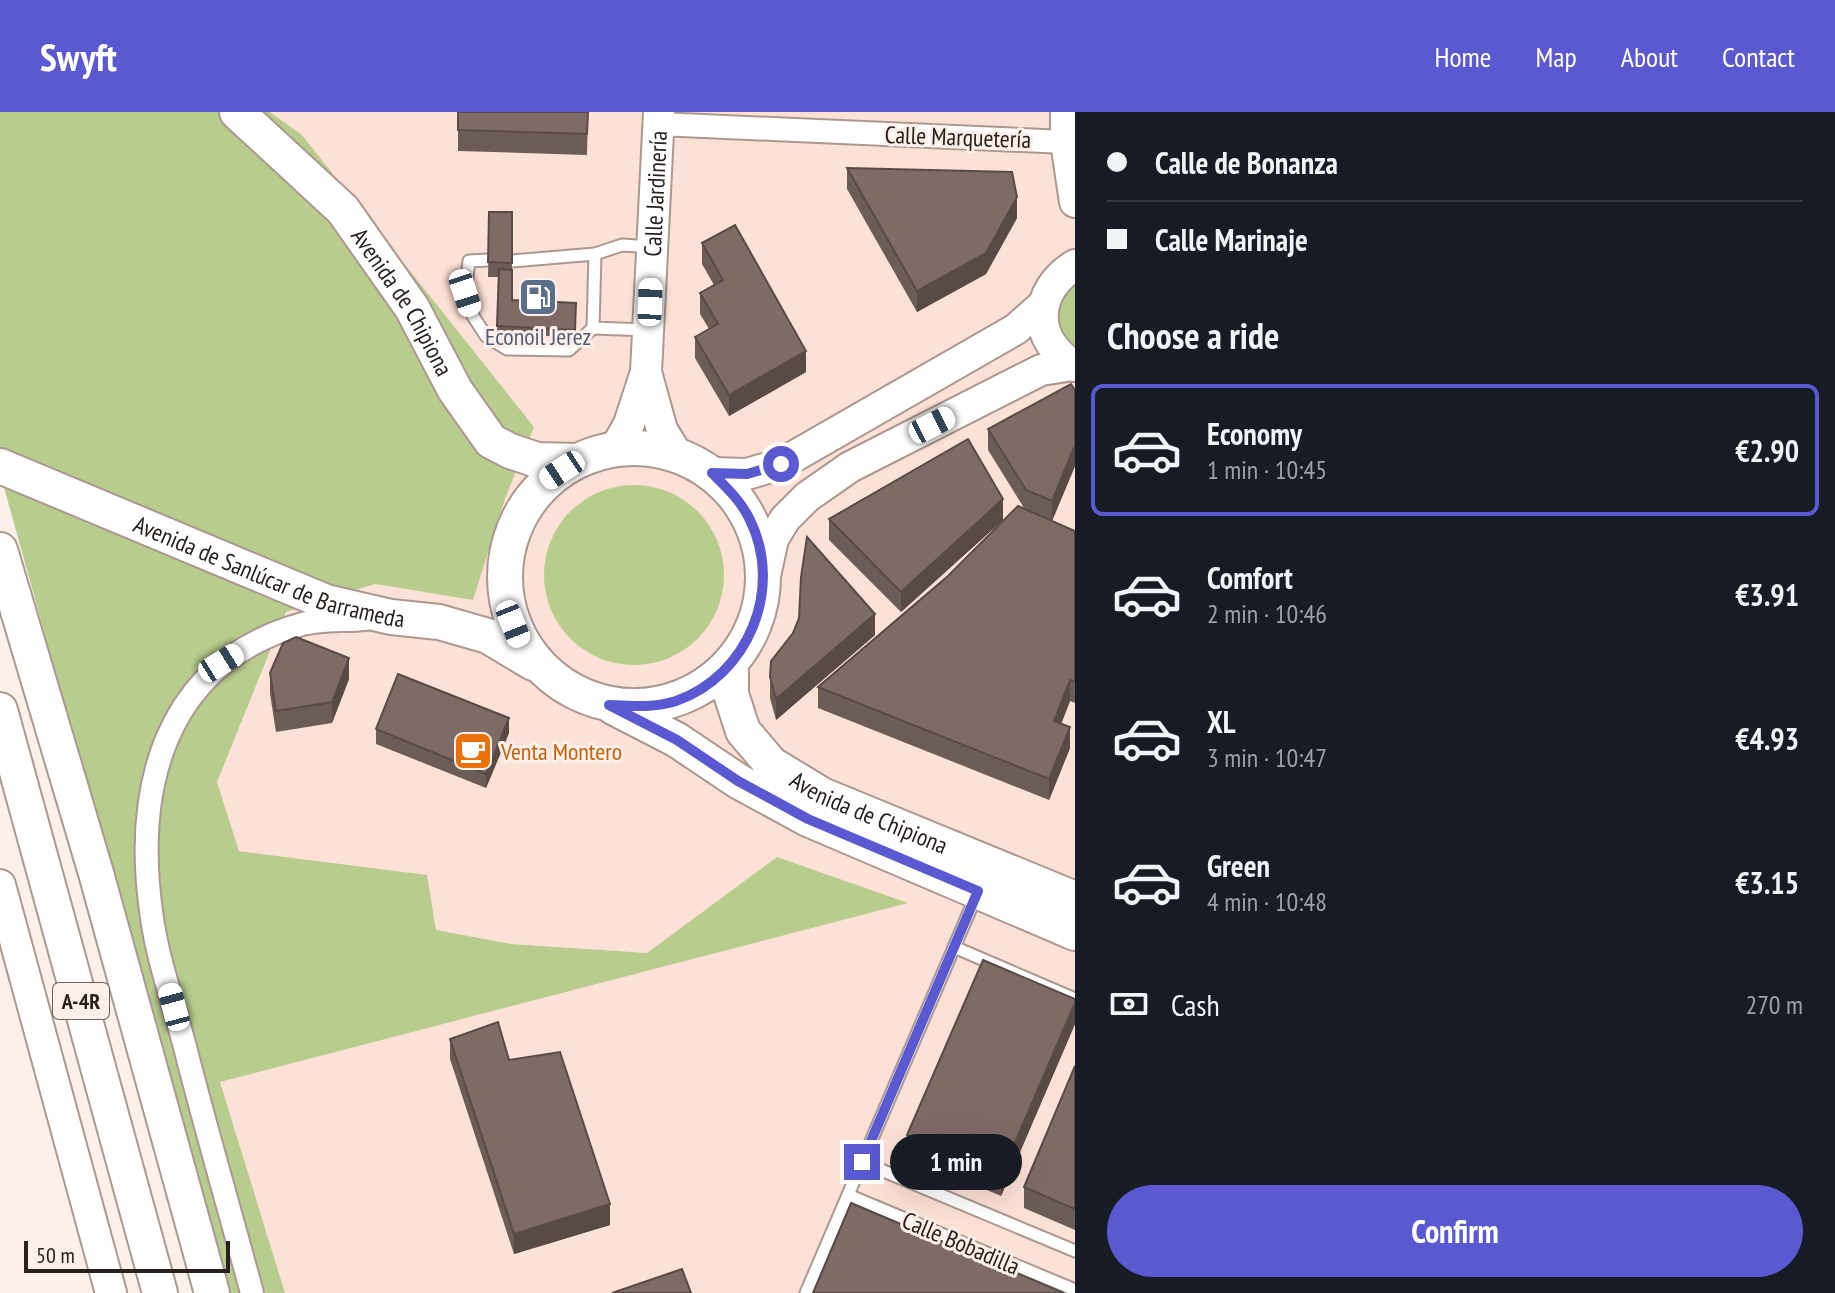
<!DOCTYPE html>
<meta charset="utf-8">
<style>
:root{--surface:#171b24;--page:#20242c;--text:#f1f3f6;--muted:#9ea1a6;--line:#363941;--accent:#5b59d1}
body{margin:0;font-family:"PT Sans Narrow",sans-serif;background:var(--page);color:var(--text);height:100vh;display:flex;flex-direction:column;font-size:30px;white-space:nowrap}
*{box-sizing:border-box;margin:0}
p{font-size:26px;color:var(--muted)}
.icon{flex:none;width:44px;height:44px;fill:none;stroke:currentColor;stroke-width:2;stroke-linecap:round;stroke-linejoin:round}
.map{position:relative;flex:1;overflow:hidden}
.sheet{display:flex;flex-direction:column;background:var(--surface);width:760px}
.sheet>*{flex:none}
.guide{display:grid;align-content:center;height:176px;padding:0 32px;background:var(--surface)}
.scale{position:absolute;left:24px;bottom:20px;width:206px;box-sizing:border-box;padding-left:8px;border:4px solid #29211e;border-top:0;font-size:22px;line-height:28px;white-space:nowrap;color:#29211e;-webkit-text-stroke:6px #fdf0eb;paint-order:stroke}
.end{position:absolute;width:36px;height:36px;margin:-18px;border:10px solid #5b59d1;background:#fff;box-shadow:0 0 0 4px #fff}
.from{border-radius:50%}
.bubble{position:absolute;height:56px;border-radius:28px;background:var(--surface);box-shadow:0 8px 32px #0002;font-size:26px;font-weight:700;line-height:56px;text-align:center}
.car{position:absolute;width:24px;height:48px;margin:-24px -12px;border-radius:10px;box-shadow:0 0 6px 2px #0007;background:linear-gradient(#fff 24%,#345 0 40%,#fff 0 76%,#345 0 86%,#fff 0)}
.guide b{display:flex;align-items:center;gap:28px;height:76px;font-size:30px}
.guide b+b{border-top:2px solid var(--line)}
.guide i{width:20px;height:20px;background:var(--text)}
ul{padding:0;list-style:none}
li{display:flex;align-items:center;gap:24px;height:132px;margin:0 16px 12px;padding:0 16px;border:4px solid transparent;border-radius:12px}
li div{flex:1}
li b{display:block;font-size:30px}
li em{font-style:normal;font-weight:700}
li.on{border-color:var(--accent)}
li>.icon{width:72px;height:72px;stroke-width:1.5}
h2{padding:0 32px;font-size:36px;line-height:96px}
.pay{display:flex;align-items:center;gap:20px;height:88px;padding:0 32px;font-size:30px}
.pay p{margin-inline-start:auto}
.button{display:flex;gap:16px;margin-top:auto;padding:16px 32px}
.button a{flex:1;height:92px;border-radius:48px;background:var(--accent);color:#fff;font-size:32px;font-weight:700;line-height:92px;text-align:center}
header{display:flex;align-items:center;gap:48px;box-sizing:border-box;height:112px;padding:0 40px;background:var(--accent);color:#fff}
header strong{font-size:38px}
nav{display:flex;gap:44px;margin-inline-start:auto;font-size:28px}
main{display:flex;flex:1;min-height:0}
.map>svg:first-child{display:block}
.built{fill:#fee1d6}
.green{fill:#b8cc8d}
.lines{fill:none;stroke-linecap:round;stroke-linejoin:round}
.lane-casing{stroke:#ab9890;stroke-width:15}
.street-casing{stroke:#ab9890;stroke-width:26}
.secondary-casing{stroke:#ab9890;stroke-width:34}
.primary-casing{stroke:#ab9890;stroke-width:38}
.lane{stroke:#fff;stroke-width:11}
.street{stroke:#fff;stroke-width:22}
.secondary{stroke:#fff;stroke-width:30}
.primary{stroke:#fff;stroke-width:34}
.wall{fill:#6c5c57}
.shaded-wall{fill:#584b47}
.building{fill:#7e6b65;stroke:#584b47;stroke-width:2}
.route{stroke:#5b59d1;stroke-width:10}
.labels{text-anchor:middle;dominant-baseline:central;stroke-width:6;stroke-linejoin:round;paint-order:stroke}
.shield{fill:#fdf0eb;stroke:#695f5c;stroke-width:2}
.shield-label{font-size:22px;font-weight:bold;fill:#29211e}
.street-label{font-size:24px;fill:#29211e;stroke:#fdf0eb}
.service-label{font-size:24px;fill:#4e5e75;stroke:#fdf0eb}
.food-label{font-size:24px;fill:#c56008;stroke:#fdf0eb;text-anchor:start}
</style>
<header>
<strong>Swyft</strong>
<nav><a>Home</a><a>Map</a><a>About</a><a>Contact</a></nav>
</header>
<main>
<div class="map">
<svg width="1075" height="1181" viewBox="0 0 1075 1181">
<rect width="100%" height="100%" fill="#fdf0eb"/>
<path class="built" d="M 270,0 L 1075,0 L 1075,1181 L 285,1181 L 220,970 L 906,791 L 777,745 L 647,841 L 511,832 L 436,818 L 427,763 L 239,739 L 217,670 L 287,500 L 375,472 L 415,479 L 505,387 L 534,315 L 302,23 Z"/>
<g class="green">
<path d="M 0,0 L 270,0 L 302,23 L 534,315 L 505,387 L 473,488 L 375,472 L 286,500 L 217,670 L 239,739 L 427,763 L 436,818 L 511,832 L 647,841 L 777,745 L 908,791 L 220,970 L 285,1181 L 228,1181 L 0,361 Z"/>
<path d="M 1075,168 L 1075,239 C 1071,235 1064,230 1061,225 C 1050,207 1059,180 1075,168 Z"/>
<circle cx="634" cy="463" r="90"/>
</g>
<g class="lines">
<defs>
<g id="lane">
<path d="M 488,148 L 469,149 L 465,181 L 473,204 L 486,224 L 507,237 L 569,238 L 593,216"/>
<path d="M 512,149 L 595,142"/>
<path d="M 647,218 L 593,216 L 595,142 L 622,133 L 652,135"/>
<path d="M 954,835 L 1075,887"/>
<path d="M 862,1050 L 1075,1139"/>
<path d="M 848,1083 L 1075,1178"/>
<path d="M 806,1181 L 976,784"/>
</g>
<g id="street">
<path d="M 659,12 L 1066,30"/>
<path d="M 252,1181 C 230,1099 206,1018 185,935 C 174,893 158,849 152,806 C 133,679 162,553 299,513 C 319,507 344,509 365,507"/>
</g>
<g id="secondary">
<path d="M 1066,0 L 1066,30 L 1075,90"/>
<path d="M 1075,153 C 1033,179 1031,228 1075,254"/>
<path d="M 646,260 L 662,318 L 678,344"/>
<path id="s1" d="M 615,337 L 629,312 L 646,260 L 659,0"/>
<path d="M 712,361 L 747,362 L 781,352 L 1016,217 L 1044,192"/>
<path d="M 764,468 L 773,427 L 785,407 L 807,385 L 850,355 L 1041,258 L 1073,253"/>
<path d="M 0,773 L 111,1181"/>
</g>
<g id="primary">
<path id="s2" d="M 237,0 L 343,98 L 412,196 L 455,278 L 491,329 L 510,339 L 537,348 L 576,349"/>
<circle cx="634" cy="465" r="129"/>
<path id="s3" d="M 0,354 L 326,490 L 391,505 L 439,510 L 488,524 L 533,551"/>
<path d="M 0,438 L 96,761 L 212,1181"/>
<path id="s4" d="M 731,552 L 731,582 L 743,619 L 771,652 L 822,683 L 1075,787"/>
<path d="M 613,595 L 677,628 L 738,669 L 808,707 L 1075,821"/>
<path d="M 0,598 L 160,1181"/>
</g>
</defs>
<use href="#lane" class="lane-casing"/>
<use href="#street" class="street-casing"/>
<use href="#secondary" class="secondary-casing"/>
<use href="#primary" class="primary-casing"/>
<use href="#lane" class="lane"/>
<use href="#street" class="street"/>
<use href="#secondary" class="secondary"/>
<use href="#primary" class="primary"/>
</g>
<g class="wall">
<path d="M 458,0 L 588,0 L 587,43 L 458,39 Z"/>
<path d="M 847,56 L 1017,106 L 986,162 L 917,200 L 847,77 Z"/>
<path d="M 489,100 L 512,100 L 512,188 L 576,191 L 575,225 L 497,222 L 499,165 L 488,165 Z"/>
<path d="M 702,131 L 806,260 L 729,304 L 695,246 L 695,225 L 709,217 L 700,202 L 700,181 L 714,173 L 702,152 Z"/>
<path d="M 1075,278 L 1075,354 L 1052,409 L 1075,419 L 1075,591 L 1070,589 L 1061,612 L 1070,636 L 1049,688 L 818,596 L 818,575 L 948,464 L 1024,396 L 988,338 L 988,317 Z"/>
<path d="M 829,407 L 1003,408 L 901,500 L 829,428 Z"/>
<path d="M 875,523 L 776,608 L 770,586 L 770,565 Z"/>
<path d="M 270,561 L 349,567 L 332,611 L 276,620 L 270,582 Z"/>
<path d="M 376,617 L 509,621 L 486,676 L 376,632 Z"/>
<path d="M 1075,887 L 1075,912 L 1001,1084 L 907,1044 L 907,1023 Z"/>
<path d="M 450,927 L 509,948 L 610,1113 L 514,1142 L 450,947 Z"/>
<path d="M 1075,954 L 1075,1118 L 1024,1096 L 1024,1075 Z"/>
</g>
<g class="shaded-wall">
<path d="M 1017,85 L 1017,106 L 986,162 L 917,200 L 917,179 Z"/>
<path d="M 806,239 L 806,260 L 729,304 L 729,283 Z"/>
<path d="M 1075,333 L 1075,354 L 1052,409 L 1052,389 Z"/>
<path d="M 1003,387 L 1003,408 L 901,500 L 901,480 Z"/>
<path d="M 875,502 L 875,523 L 776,608 L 776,587 Z"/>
<path d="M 349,546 L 349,567 L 332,611 L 332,590 Z"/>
<path d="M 1070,568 L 1070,589 L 1054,630 L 1054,609 Z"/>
<path d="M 509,606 L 509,621 L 486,676 L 486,662 Z"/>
<path d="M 1070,615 L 1070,636 L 1049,688 L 1049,667 Z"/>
<path d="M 1075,891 L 1075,912 L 1001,1084 L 1001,1063 Z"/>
<path d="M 610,1092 L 610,1113 L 514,1142 L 514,1122 Z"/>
</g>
<g class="building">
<path d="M 458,0 L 588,0 L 587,22 L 458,18 Z"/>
<path d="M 847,56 L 1012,60 L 1017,85 L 986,141 L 917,179 Z"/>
<path d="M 489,100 L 512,100 L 512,151 L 488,150 Z"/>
<path d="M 735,113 L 806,239 L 729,283 L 695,225 L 718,212 L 700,181 L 723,168 L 702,131 Z"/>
<path d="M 499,157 L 512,158 L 512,188 L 576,191 L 575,218 L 497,214 Z"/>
<path d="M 1071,272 L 1075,278 L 1075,333 L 1052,389 L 1026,378 L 988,317 Z"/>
<path d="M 968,327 L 1003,387 L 901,480 L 829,407 Z"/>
<path d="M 1018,394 L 1075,419 L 1075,570 L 1070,568 L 1054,609 L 1070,615 L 1049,667 L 818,575 L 948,464 Z"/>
<path d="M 807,425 L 875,502 L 776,587 L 770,565 L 771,549 L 793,521 L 799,506 L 801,465 Z"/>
<path d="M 296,525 L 349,546 L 332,590 L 276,599 L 270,561 L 283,531 Z"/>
<path d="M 398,562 L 509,606 L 486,662 L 376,617 Z"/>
<path d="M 983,848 L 1075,887 L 1075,891 L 1001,1063 L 907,1023 Z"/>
<path d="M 498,910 L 509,948 L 560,940 L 610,1092 L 514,1122 L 450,927 Z"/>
<path d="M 1075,954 L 1075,1097 L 1024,1075 Z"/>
<path d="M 851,1091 L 1064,1181 L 813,1181 Z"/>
<path d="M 682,1157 L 691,1181 L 612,1181 Z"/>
</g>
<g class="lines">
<path class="route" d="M 781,352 L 747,362 L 712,361 C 727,376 741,389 750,408 C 784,477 748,564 676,589 C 654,596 631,594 609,593 L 677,628 L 738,669 L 808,707 L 978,779 L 862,1050"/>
</g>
<defs>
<symbol id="fuel-square" viewBox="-11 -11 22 22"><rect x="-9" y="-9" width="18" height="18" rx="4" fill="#5c6f8a" stroke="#fdf0eb"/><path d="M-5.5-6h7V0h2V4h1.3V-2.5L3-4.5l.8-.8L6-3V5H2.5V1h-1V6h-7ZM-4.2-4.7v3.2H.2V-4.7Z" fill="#fff"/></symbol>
<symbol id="cafe-square" viewBox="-11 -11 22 22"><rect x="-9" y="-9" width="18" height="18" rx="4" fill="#e8710a" stroke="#fdf0eb"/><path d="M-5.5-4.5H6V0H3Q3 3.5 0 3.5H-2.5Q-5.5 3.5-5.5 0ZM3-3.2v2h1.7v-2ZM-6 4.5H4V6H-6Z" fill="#fff"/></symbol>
</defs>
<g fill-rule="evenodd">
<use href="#fuel-square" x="516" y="163" width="44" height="44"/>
<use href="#cafe-square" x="451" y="617" width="44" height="44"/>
</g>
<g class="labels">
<rect class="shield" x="53" y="871" width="56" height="36" rx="6"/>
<g class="shield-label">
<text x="81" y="889">A-4R</text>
</g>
<g class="street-label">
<text transform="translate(958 25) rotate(2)">Calle Marquetería</text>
<text stroke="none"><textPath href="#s1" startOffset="262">Calle Jardinería</textPath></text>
<text stroke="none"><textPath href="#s2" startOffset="254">Avenida de Chipiona</textPath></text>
<text stroke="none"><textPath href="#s3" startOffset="290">Avenida de Sanlúcar de Barrameda</textPath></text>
<text stroke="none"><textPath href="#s4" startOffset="222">Avenida de Chipiona</textPath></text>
<text transform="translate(961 1131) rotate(23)">Calle Bobadilla</text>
</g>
<g class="service-label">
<text x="538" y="224">Econoil Jerez</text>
</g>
<g class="food-label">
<text x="501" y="639">Venta Montero</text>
</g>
</g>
</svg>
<div class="scale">50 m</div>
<i class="end from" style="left:781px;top:352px"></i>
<i class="end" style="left:862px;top:1050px"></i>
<div class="bubble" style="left:890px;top:1022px;width:132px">1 min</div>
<i class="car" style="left:465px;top:181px;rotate:162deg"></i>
<i class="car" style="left:650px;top:190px;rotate:2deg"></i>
<i class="car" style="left:932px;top:313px;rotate:63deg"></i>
<i class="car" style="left:562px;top:358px;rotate:237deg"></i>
<i class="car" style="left:513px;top:512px;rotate:158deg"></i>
<i class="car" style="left:221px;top:551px;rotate:58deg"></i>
<i class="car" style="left:174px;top:895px;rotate:345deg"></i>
</div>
<section class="sheet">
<div class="guide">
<b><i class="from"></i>Calle de Bonanza</b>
<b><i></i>Calle Marinaje</b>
</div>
<h2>Choose a ride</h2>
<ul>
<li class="on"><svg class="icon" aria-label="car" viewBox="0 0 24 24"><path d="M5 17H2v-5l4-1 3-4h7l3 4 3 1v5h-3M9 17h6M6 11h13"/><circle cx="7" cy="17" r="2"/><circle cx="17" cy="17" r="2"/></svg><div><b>Economy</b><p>1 min · 10:45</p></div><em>€2.90</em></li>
<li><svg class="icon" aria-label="car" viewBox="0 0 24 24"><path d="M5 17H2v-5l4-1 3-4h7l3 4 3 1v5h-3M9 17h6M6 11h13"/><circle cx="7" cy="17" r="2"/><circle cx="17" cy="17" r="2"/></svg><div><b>Comfort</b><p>2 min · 10:46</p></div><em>€3.91</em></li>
<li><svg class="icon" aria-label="car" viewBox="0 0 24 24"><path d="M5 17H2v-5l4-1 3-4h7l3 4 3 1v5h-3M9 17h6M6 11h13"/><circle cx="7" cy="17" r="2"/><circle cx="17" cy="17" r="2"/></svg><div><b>XL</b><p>3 min · 10:47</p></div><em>€4.93</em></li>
<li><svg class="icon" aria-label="car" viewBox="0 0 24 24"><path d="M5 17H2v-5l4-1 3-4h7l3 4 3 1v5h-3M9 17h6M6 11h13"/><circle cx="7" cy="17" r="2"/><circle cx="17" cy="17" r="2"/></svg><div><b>Green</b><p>4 min · 10:48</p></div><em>€3.15</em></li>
</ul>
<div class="pay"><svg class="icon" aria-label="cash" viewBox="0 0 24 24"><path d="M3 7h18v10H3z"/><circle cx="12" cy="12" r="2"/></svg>Cash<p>270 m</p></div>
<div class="button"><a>Confirm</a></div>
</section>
</main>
